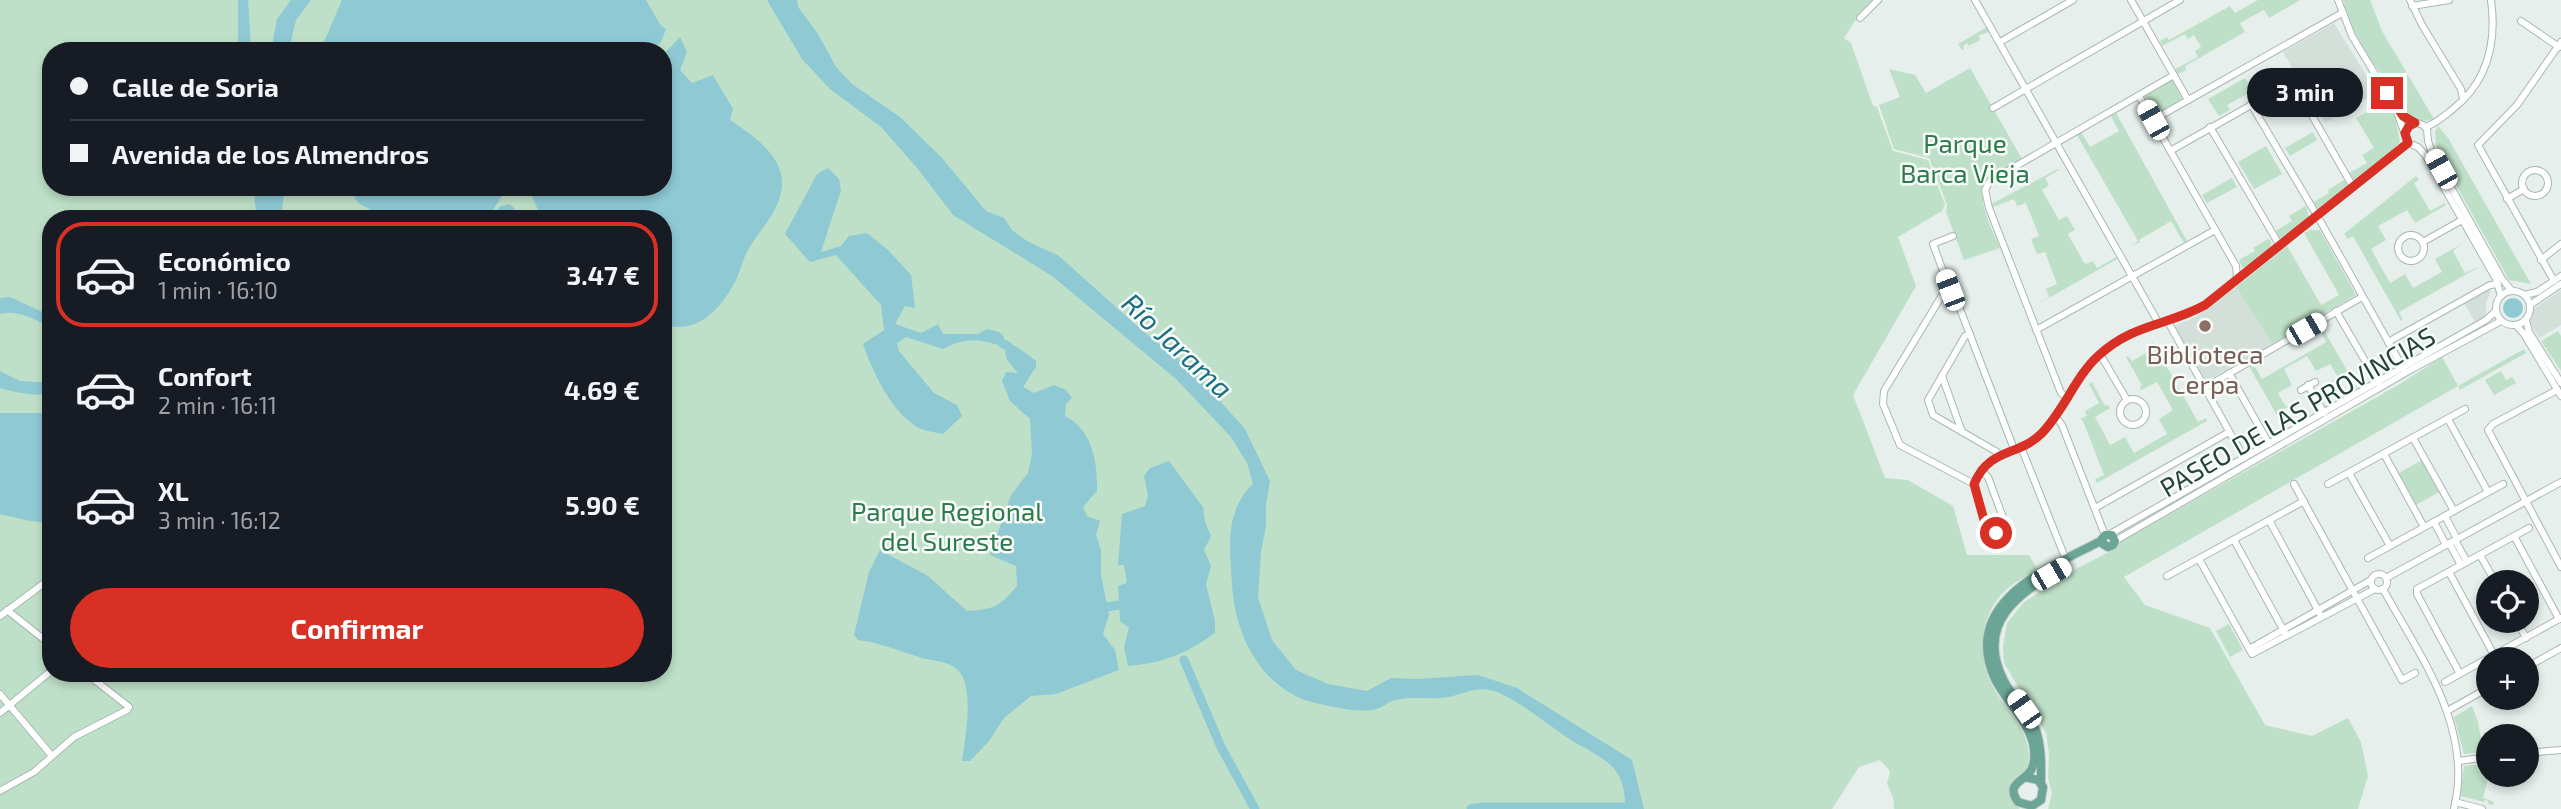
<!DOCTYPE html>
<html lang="es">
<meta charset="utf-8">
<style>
:root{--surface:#171b24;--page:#242831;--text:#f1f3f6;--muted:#9ea1a6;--line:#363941;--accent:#d93025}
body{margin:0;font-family:"Exo 2",sans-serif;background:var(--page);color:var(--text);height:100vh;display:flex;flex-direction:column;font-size:26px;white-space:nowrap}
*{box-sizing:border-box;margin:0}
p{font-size:23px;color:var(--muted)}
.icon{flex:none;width:38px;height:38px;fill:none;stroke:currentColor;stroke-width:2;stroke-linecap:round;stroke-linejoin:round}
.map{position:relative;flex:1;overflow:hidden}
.panel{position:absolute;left:42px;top:210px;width:630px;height:472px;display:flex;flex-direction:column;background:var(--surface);border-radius:28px;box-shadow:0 4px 10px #0003}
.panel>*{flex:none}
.banner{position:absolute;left:42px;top:42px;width:630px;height:154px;border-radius:28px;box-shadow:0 4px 10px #0003;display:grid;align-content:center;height:154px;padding:0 28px;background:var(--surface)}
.controls{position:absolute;left:2476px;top:570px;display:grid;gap:14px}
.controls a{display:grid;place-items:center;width:63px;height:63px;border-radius:50%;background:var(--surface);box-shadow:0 4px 10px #0003;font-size:35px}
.end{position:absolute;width:32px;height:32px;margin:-16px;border:9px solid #d93025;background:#fff;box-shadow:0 0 0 4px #fff}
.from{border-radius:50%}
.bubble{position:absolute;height:49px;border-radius:24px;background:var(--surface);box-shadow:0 4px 10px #0003;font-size:23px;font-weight:700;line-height:49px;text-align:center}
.car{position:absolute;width:21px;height:42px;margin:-21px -10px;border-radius:9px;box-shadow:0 0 5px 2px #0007;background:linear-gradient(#fff 24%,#345 0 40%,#fff 0 76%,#345 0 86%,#fff 0)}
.banner b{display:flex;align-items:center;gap:24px;height:66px;font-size:26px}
.banner b+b{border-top:2px solid var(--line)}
.banner i{width:18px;height:18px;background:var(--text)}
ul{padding:12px 0 0;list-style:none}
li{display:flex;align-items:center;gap:21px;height:105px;margin:0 14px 10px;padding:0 14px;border:4px solid transparent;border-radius:28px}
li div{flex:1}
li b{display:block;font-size:26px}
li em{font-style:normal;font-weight:700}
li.on{border-color:var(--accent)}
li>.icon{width:63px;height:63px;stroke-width:1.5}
.button{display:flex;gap:14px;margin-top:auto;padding:14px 28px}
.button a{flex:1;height:80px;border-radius:42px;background:var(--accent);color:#fff;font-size:28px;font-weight:700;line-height:80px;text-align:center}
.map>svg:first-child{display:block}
.built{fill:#d4dfda}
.green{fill:#bfe0c8;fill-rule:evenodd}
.water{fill:#8ec9d4}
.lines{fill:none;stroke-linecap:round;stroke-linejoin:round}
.river{stroke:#8ec9d4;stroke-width:9}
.minor-casing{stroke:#a8b8b2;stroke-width:8}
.major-casing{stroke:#c2cac8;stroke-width:10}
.minor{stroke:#fff;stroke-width:6}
.major{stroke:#6aa596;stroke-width:8}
.route{stroke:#d93025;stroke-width:9}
.education-dot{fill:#8d6e63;stroke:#f7fbf9;stroke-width:2.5}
.labels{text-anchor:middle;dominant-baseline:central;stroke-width:5;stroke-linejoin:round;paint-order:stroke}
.park-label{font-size:26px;fill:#2d7a4b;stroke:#f7fbf9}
.education-label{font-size:26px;fill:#785e54;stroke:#f7fbf9}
.street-label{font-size:26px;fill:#24423a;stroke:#f7fbf9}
.water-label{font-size:28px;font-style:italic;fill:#1c6f80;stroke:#f7fbf9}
</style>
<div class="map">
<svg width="2561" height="809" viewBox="0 0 2561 809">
<rect width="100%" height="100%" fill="#e6efeb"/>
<g class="built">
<path d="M 2334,23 L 2377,93 L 2325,123 L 2283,52 Z"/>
<path d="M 2236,287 L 2272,344 L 2206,381 L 2174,326 L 2196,317 Z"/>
<path d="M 2488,289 L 2491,291 L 2486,302 L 2486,316 L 2475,322 L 2464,303 Z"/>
<path d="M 2561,290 L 2561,325 L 2539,338 L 2530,323 L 2534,309 Z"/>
</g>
<g class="green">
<path d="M 0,0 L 1873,0 L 1860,13 L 1844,38 L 1851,43 L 1873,106 L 1877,107 L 1893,151 L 1928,160 L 1945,205 L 1942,211 L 1898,237 L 1916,286 L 1853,395 L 1885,478 L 1908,480 L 1953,506 L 1967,555 L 2029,555 L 2039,572 C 2031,575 2022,578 2015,583 C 1981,605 1975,651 1992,685 C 2006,712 2034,732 2028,766 C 2017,782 1997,790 2020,809 L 1894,809 L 1893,797 L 1887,784 L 1890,771 L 1880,760 L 1859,767 L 1832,809 L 0,809 ZM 51,51 L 663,51 L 663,187 L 51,187 ZM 51,219 L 663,219 L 663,674 L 51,674 Z"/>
<path d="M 2258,0 L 2300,0 L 2269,18 L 2264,10 L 2240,23 L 2245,32 L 2185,66 L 2186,70 L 2178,74 L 2175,69 L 2198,57 L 2195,51 L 2201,47 L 2194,35 L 2188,39 L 2185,34 L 2162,46 L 2160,41 L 2167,37 L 2169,40 L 2230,6 L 2235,13 Z"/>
<path d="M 2343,0 L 2370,0 L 2382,31 L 2434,119 C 2425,122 2415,121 2407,115 C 2395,106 2392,90 2384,78 C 2380,71 2375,67 2371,60 C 2358,41 2350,22 2343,0 Z"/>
<path d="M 1987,27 L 1990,32 L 1979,35 L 1980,40 L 1969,46 L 1967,43 L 1963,46 L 1964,49 L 1962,50 L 1958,44 Z"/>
<path d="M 1970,68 L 2022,159 C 2012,165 1997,171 1989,180 C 1973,198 1993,229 2000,248 L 1964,260 L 1946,212 L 1947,205 L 1929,158 L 1894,149 L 1879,105 L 1900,97 L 1889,69 L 1915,75 L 1926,93 Z"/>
<path d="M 2319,77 L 2331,99 L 2320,106 L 2307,84 Z"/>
<path d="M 2245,78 L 2253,91 L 2227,105 L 2230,110 L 2219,116 L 2208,99 Z"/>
<path d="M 2171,80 L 2174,82 L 2182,99 L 2159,114 L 2154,114 L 2145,96 Z"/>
<path d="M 2385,102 L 2395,116 L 2400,142 L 2393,150 L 2355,181 L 2349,173 L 2367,163 L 2362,155 L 2374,148 L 2356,118 Z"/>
<path d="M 2116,113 L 2187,241 L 2184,243 L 2171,221 L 2139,240 L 2140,242 L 2132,245 L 2138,241 L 2077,135 L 2081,132 L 2090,147 L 2119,131 L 2111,116 Z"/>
<path d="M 2438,126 L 2448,138 L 2531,284 L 2509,280 L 2437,151 L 2435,132 Z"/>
<path d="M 2313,132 L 2317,140 L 2290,156 L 2285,148 Z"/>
<path d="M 2266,146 L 2282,174 L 2254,189 L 2238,162 Z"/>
<path d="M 2058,169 L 2059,170 L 2045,178 L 2049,185 L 2042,190 L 2059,220 L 2067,216 L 2075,230 L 2068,234 L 2085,264 L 2093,261 L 2097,268 L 2118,256 L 2119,258 L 2031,308 L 2049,297 L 2046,289 L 2057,284 L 2045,252 L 2037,254 L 2031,239 L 2039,236 L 2026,203 L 2017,206 L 2014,199 L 1993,207 L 1991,204 Z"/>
<path d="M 2416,176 L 2419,180 L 2414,183 L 2430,211 L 2445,203 L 2446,205 L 2415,223 L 2407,210 L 2378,226 L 2386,240 L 2371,249 L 2390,283 L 2405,274 L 2413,288 L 2442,272 L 2435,259 L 2462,244 L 2453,251 L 2465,273 L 2481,266 L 2399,312 L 2403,320 L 2401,321 L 2353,236 L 2348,239 L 2344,234 Z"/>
<path d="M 2232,178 L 2237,187 L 2207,203 L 2202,195 Z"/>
<path d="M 2344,180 L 2347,185 L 2345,190 L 2321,209 L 2316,209 L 2312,203 L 2329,193 L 2328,190 Z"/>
<path d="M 2306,206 L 2309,218 L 2307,218 L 2284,239 L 2280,238 L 2276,234 L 2277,230 L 2292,221 L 2289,216 Z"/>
<path d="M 2311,230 L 2320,230 L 2356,295 L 2272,344 L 2236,287 L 2287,246 L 2321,305 L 2339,295 L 2304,233 Z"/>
<path d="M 2268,239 L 2271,241 L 2271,249 L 2247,268 L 2242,267 L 2239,260 L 2255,251 L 2253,248 Z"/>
<path d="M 2321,325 L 2357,388 L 2355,389 L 2347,374 L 2325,386 L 2338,377 L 2330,364 L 2316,371 L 2307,356 L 2284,369 L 2292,385 L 2278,393 L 2286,407 L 2301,400 L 2279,412 L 2285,423 L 2282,424 L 2249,366 L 2253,363 L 2262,379 L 2326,342 L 2318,326 Z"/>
<path d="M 2558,331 L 2561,336 L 2561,371 L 2541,341 Z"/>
<path d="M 2153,342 L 2198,422 L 2206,418 L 2207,421 L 2097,483 L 2095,479 L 2104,475 L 2083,421 L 2080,419 L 2087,416 L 2085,411 L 2099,403 L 2089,384 L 2092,382 L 2105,406 L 2108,405 L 2110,408 L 2095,417 L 2110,445 L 2125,437 L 2134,453 L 2167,434 L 2159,419 L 2173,410 L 2157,382 L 2141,390 L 2140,387 L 2142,385 L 2126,357 L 2128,356 L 2132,361 L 2153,349 L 2151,343 Z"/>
<path d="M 2524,349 L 2526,353 L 2460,390 L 2458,386 L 2124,577 L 2145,605 L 2210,628 L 2265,725 L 2312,736 L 2348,718 L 2361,742 L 2368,776 L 2358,809 L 2048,809 L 2052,794 L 2048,778 L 2049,754 L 2046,733 L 2004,663 L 2003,646 L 2007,623 L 2024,602 L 2078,568 L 2113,550 L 2122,541 L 2400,384 L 2442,357 L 2458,386 Z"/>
<path d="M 2501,371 L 2506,380 L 2512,377 L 2516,383 L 2494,395 L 2485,380 Z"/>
<path d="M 2422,460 L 2439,492 L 2416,505 L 2399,473 Z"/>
<path d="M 2229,624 L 2243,650 L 2230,657 L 2216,631 Z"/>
<path d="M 2472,706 L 2478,722 L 2483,752 L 2464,754 L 2454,717 Z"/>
<path d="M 2488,763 L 2489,775 L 2483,798 L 2494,802 L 2493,805 L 2488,804 L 2488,801 L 2485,800 L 2484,802 L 2460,796 L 2464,766 Z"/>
</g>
<g class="water">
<path d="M 238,0 L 248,0 L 251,51 L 238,51 Z"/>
<path d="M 291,0 L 311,0 L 296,20 L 289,51 L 271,51 L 277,19 Z"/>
<path d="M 342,0 L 646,0 L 661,26 L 666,29 L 661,42 L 651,51 L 320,51 Z"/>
<path d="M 767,0 L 797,0 L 798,7 L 818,34 L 836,67 L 852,84 L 900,117 L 942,158 L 986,211 L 1004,218 L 1012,230 L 1027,241 L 1059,256 L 1145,333 L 1177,357 L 1198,376 L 1245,429 L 1270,481 L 1266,505 L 1266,527 L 1261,551 L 1258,597 L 1272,640 L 1296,670 L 1328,684 L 1367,691 L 1391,678 L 1416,679 L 1478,675 L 1517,688 L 1632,760 L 1644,809 L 1625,809 C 1626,768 1608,761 1576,743 C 1555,731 1511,693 1490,690 C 1476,687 1462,694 1449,697 C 1432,700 1413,696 1396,700 C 1389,701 1383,707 1377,709 C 1364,712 1347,710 1334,707 C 1321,704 1306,702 1294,695 C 1254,674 1234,627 1232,584 C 1230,547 1224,512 1253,484 L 1247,463 L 1231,437 L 1176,379 L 1052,276 L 953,215 L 918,169 L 881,127 L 830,89 L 802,59 Z"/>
<path d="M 680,37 L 687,52 L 680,70 L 692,83 L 713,75 L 733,109 L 730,120 C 751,134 784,156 782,185 C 781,211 758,231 747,252 C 742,261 740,273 735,282 C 719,311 698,334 663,325 L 663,219 L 542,219 L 529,190 L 532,187 L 663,187 L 663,55 Z"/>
<path d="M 828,168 L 839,179 L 841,190 L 821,252 L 841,246 L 849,236 L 867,233 L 888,250 L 911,275 L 915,308 L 905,306 L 895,324 L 921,333 L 938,324 L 943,334 L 978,334 L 987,329 L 999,332 L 1004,337 L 1002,343 L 998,345 C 976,338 964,338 943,349 L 906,337 L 897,343 L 899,351 L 934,393 L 957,405 L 962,416 L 943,434 C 935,432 923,431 917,427 C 891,411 873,373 863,344 L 884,330 L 881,305 L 836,255 L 810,262 L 785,234 L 817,174 Z"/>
<path d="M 253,187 L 282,187 L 284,194 L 281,219 L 257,219 Z"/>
<path d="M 349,187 L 508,187 L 487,219 L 388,219 L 358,203 Z"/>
<path d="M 509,204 L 514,208 L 518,219 L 492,219 L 499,207 Z"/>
<path d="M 10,297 L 51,316 L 51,327 C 35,320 18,309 0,314 L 0,298 Z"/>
<circle cx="2513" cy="308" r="10"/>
<path d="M 1016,346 L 1036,361 L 1036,367 L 1023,387 L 1034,393 L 1054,385 L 1066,390 L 1072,398 L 1066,404 L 1065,416 C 1092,429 1098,463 1097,491 L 1083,507 L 1087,516 L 1100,521 L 1096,535 L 1101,550 L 1101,575 L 1109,615 L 1103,634 L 1115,650 L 1119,670 L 1056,694 L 1031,696 L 1004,718 L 989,741 L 970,761 L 962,761 C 965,740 975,687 958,670 C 948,661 934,661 922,658 C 899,651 882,643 858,640 L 854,635 L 869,572 L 880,550 L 928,576 L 967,611 C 995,609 999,607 1017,586 L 1016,566 L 990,555 L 1011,495 L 1028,473 L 1032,454 L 1030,419 L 1010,401 L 1002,381 L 1006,372 L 1018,373 L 1007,360 L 1005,352 L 1009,347 Z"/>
<path d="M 0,371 L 20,381 L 51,383 L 51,394 C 32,396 18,393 0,388 Z"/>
<path d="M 0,413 L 51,413 L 51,523 L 30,521 L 0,514 Z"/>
<path d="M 1169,461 L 1203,507 L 1205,522 L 1211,536 L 1204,550 L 1211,566 L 1206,584 L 1215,621 L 1215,633 C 1186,654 1163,663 1128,666 L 1124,647 L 1129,628 L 1120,621 L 1118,586 L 1127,583 L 1124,565 L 1118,565 L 1122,514 L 1145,506 L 1148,496 L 1144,476 L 1150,468 Z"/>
</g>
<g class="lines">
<g class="river">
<path d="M 1002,343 L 1009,347"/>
<path d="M 1107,607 L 1120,605"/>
<path d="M 1184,660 L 1221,747 L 1255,809"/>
<path d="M 1471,809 L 1483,807 L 1635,807"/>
</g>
<defs>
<g id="minor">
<path d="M 1975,0 L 2158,322"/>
<path d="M 2131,0 L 2188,100"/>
<path d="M 2338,0 L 2352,36 L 2387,94 L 2406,119 L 2423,125 L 2427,129 L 2428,141 L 2432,153 L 2502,279 L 2512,291"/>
<path d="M 2410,0 L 2422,25 L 2461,89 L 2463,99"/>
<path d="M 2412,6 L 2449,0"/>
<path d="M 1860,18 L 1878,0"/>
<path d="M 2521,21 L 2559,47"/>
<path d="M 2000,42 L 2073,0"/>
<path d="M 2139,96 L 2236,266 L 2237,279"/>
<path d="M 2251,104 L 2322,224 L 2403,368"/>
<path d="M 1993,108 L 2180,0"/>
<path d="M 2397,112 L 2408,143"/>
<path d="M 2153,120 L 2342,13"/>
<path d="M 2210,127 L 2280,246"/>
<path d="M 2425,127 C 2436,124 2444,116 2453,109 C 2488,81 2497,43 2491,0"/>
<path d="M 2408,143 L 2418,147 L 2426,156 L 2496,279 L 2501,296"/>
<path d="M 2170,151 L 2290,83 L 2295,86 L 2353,187"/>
<circle cx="2535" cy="183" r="13"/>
<path d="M 2507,199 L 2524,189"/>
<circle cx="2411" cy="248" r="13"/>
<path d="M 1953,236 L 1933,244 L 1950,290 L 1955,296 L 2014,449"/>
<path d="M 2423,242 L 2462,220"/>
<path d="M 2541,260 L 2561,244"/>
<path d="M 2554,281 L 2478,145 L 2517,105 L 2561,42"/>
<path d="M 1950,290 L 1941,297 L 1884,391 L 1883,404 L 1900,445 L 1974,484"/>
<circle cx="2513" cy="308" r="17"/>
<path d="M 2524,295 L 2537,292 L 2561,276"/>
<path d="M 2530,305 L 2561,284"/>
<path d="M 2336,311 L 2378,383"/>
<path d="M 2167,320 L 2244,458"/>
<path d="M 2526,320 L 2529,332 L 2561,383"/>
<path d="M 2516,325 L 2524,334 L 2561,396"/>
<path d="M 2036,330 L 2215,230"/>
<path d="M 1970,334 L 1965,336 L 1928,400 L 1933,415 L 1997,452 L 1999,456"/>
<path d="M 2388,342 L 2490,285 L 2498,284"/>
<path d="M 2100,354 L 2127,400"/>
<path d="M 2229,373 L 2269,444"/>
<path d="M 1942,376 L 1962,432"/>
<path d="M 2308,385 L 2324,413"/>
<path d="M 2204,388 L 2362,297"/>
<path d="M 2301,390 L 2315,382"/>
<path d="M 2557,390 L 2493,424 L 2488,430 L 2561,567"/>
<path d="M 2068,398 L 2061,393 L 1989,208 L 1985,190 L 1990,181 L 2174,75"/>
<circle cx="2133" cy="412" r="13"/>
<path d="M 2055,416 L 2062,425 L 2105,535"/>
<path d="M 2448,419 L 2488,492"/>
<path d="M 2413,438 L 2454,511"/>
<path d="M 2021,447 L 2066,560"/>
<path d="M 2384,454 L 2424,527"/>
<path d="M 2349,473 L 2390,546"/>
<path d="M 1974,484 C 1988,449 2017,457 2041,434 C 2064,411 2075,377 2098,356 C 2134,323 2167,326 2205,305 L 2408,143"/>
<path d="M 1974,484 L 1987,530 L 1996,533 L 2003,530 L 2005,523 L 1988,477 L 1981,470"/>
<path d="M 2294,484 L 2402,680 L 2415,673"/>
<path d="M 2328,484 L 2465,409"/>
<path d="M 2095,508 L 2229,432"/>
<path d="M 2445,516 L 2457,539"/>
<path d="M 2269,520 L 2320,614"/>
<path d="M 2434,522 L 2446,545"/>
<path d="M 2110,534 L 2486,320 L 2496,311"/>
<path d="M 2514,536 L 2559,619"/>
<path d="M 2234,540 L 2285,633"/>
<path d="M 2455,540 L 2467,562"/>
<path d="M 2115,541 L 2412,369 L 2501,321"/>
<path d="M 2449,543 L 2461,565"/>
<path d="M 2480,555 L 2496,583"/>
<path d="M 2368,558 L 2503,484"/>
<path d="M 2199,559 L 2252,654 L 2375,589"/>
<path d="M 2449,572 L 2494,655"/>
<circle cx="2379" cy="582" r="8"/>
<path d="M 2167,576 L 2304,501"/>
<path d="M 2386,578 L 2561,482"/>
<path d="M 2383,589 C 2420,656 2474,728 2454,809"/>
<path d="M 7,610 L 51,645"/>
<path d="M 0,616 L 51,578"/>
<path d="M 2517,621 L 2526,638"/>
<path d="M 2249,649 L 2371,580"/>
<path d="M 2527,667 L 2561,648"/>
<path d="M 2460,674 L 2417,594 L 2417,589 L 2529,528"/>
<path d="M 2445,682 L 2561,618"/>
<path d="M 0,694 L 52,756"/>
<path d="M 2447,711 L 2488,688"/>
<path d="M 0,713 L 51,671"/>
<path d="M 2527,753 L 2561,750"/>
<path d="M 2459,761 L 2488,757"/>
<path d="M 0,791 L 34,772 L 74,737 L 127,710 L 129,707 L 87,674"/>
<path d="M 2455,802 L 2482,809"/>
</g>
<g id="major">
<path d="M 2025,777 L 2038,780 L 2043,787 L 2041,800 L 2032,806 L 2018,802 C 2006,785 2020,783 2029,773 C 2036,765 2035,753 2033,743 C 2026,718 2006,701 1995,679 C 1960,602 2048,568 2101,541 L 2105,535 L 2112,535 L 2115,541 L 2113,545 L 2108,547 L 2103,544 L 2102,539"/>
<path d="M 2041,783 C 2041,765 2042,748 2036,730 C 2028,712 2013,698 2004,681 C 1973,621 2022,592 2066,565"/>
</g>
</defs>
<use href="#minor" class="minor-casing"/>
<use href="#major" class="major-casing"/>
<use href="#minor" class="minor"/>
<use href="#major" class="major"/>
</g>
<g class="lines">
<path class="route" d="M 1996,533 L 1989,531 L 1986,527 L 1974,484 C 1990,447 2017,457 2041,434 C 2064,411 2075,377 2098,356 C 2134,323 2167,326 2205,305 L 2408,143 L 2405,133 L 2409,126 L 2415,123 L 2403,116 L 2387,93"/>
</g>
<circle class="education-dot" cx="2205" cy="326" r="7"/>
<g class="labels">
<g class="park-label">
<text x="1965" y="142">Parque<tspan x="1965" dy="30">Barca Vieja</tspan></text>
<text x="947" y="510">Parque Regional<tspan x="947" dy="30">del Sureste</tspan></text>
</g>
<g class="education-label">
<text x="2205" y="353">Biblioteca<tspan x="2205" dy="30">Cerpa</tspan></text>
</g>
<g class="street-label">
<text transform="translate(2297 411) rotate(-30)">PASEO DE LAS PROVINCIAS</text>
</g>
<g class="water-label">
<text transform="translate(1178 345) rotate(43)">Río Jarama</text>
</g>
</g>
</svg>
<div class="controls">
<a><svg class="icon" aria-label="locate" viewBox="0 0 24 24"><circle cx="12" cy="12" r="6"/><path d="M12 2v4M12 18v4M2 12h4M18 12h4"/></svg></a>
<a>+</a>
<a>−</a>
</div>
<i class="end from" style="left:1996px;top:533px"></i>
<i class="end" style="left:2387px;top:93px"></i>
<div class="bubble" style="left:2247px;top:68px;width:116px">3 min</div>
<i class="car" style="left:2153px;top:120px;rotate:331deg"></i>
<i class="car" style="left:2441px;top:169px;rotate:331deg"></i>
<i class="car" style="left:1950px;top:290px;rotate:339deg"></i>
<i class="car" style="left:2306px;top:329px;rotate:60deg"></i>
<i class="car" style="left:2051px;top:574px;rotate:60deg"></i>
<i class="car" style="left:2024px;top:709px;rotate:325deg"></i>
<div class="banner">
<b><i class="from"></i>Calle de Soria</b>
<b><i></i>Avenida de los Almendros</b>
</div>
<section class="panel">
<ul>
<li class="on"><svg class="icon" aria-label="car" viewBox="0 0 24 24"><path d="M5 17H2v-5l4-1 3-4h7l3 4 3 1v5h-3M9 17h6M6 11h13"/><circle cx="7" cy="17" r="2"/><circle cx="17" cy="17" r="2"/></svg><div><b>Económico</b><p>1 min · 16:10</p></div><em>3.47 €</em></li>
<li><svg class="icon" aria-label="car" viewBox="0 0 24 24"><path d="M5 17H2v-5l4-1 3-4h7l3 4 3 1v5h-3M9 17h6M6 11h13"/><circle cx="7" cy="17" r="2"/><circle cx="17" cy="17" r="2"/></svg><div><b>Confort</b><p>2 min · 16:11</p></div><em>4.69 €</em></li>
<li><svg class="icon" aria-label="car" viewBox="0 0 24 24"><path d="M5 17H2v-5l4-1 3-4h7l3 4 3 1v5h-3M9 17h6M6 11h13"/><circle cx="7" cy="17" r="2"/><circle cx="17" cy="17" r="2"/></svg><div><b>XL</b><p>3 min · 16:12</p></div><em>5.90 €</em></li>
</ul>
<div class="button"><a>Confirmar</a></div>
</section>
</div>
